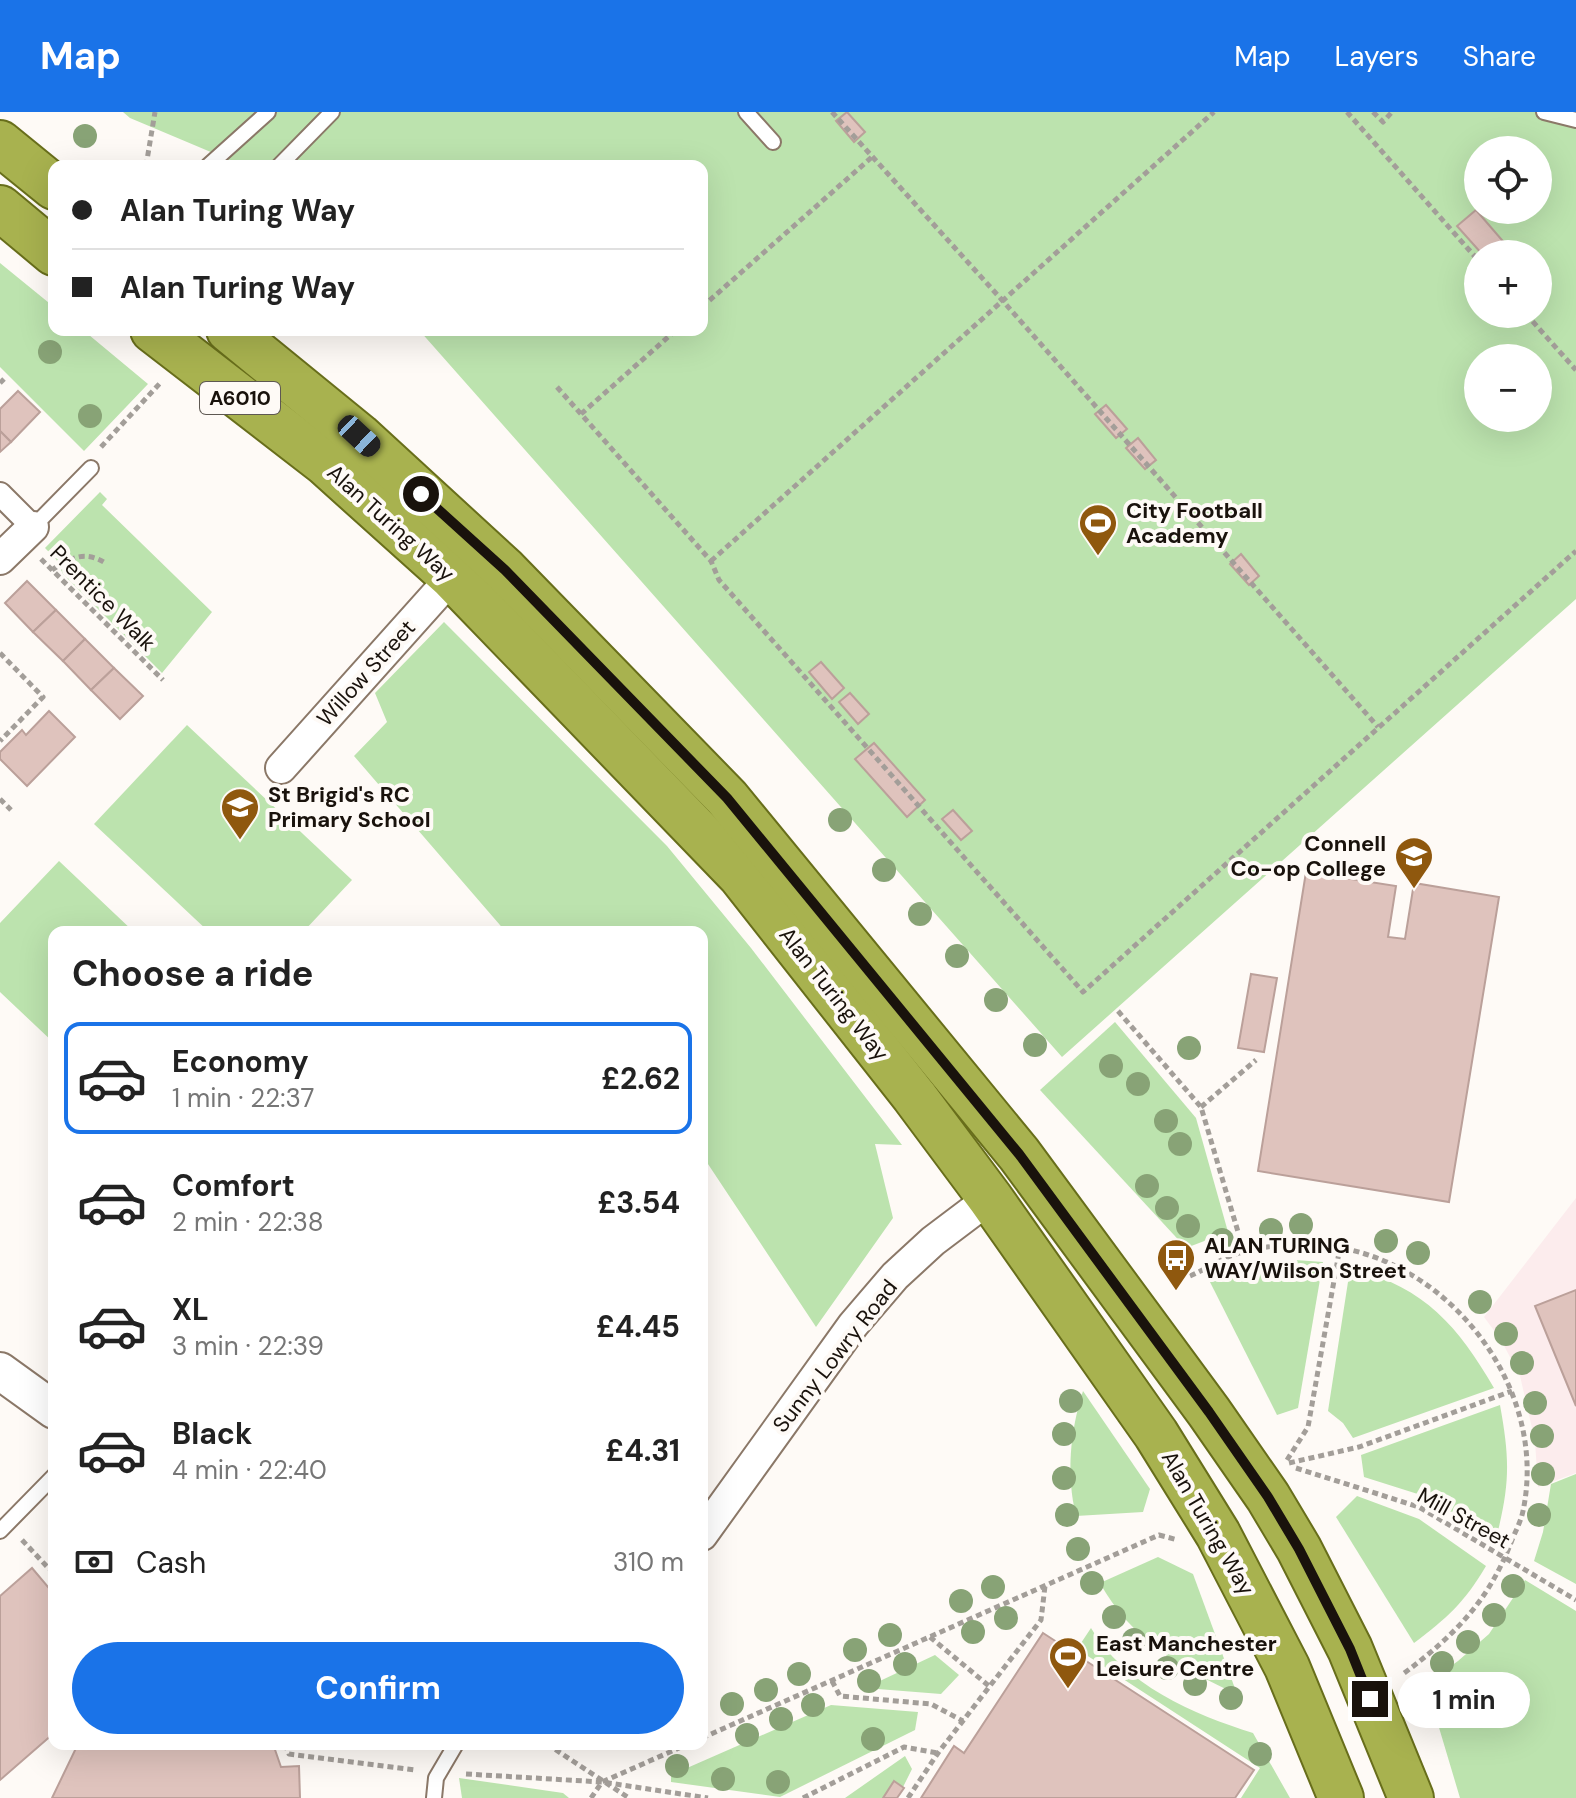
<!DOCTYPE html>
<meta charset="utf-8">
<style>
:root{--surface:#fff;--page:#f2f2f2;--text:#222;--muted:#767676;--line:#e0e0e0;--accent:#1a73e8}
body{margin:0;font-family:"DM Sans",sans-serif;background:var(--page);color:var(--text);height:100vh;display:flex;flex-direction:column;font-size:30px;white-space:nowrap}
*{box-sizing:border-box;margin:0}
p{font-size:26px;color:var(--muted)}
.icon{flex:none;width:44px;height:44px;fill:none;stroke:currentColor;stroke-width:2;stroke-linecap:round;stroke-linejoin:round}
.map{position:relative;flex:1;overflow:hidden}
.side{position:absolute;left:48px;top:814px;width:660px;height:824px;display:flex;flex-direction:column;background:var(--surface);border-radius:16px;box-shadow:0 8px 32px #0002}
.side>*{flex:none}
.top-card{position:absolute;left:48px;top:48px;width:660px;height:176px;border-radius:16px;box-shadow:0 8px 32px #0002;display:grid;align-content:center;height:176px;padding:0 24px;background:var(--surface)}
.controls{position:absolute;left:1464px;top:24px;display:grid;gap:16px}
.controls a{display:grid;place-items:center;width:88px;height:88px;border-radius:50%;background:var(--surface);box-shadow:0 8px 32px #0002;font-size:40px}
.end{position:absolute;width:36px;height:36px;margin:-18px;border:10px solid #19120c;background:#fff;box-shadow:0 0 0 4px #fff}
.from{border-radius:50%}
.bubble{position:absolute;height:56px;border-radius:28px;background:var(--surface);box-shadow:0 8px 32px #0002;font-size:26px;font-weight:700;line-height:56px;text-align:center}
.car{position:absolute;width:24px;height:48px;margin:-24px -12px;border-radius:10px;box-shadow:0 0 6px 2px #0007;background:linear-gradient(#222 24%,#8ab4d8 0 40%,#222 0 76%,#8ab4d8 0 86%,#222 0)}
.top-card b{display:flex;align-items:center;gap:28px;height:76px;font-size:30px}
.top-card b+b{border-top:2px solid var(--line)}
.top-card i{width:20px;height:20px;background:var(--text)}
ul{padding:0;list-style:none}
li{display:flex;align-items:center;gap:24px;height:112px;margin:0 16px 12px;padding:0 8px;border:4px solid transparent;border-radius:16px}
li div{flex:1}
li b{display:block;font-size:30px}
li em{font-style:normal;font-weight:700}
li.on{border-color:var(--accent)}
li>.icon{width:72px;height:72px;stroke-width:1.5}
h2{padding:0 24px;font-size:36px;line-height:96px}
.pay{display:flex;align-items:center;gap:20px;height:88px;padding:0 24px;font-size:30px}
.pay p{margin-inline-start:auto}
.action{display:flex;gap:16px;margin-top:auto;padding:16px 24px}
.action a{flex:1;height:92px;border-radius:48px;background:var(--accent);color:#fff;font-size:32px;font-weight:700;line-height:92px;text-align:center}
header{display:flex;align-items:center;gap:48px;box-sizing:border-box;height:112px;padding:0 40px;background:var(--accent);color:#fff}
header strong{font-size:38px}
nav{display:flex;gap:44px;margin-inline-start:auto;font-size:28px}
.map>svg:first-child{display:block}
.medical{fill:#fceced}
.grass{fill:#bce3ae;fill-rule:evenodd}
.building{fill:#dfc3bd;stroke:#bba09a;stroke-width:2}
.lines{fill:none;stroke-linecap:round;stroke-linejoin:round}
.service-casing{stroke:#8b7868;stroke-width:18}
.pedestrian-casing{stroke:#8b7868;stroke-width:26}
.minor-casing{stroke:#8b7868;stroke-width:34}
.tertiary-casing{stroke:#8b7868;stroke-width:40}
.trunk-casing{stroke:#686e1b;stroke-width:48}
.path{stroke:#a39e99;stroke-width:5;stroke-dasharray:6 4;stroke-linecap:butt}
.service{stroke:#fff;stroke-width:14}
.pedestrian{stroke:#fff;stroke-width:22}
.minor{stroke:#fff;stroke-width:30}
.tertiary{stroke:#fff;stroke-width:36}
.trunk{stroke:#a8b24f;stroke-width:44}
.tree{fill:#88a376}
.route{stroke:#19120c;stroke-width:10}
.labels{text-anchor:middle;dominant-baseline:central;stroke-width:8;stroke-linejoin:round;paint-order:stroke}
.shield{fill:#fefaf6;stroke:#5e5852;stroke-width:2}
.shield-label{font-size:20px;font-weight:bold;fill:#19120c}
.poi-label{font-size:22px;font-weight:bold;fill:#19120c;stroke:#fefaf6;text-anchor:start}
.street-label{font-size:22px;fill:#19120c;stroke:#fefaf6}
</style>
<header>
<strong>Map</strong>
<nav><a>Map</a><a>Layers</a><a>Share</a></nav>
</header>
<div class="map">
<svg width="1576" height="1686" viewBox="0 0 1576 1686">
<rect width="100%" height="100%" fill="#fefaf6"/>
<path class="medical" d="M 1576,1086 L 1576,1361 L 1538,1375 L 1535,1329 L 1520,1264 L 1501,1228 L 1484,1205 Z"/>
<g class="grass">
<path d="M 123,0 L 1576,0 L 1576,487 L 1062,945 L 419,218 L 702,218 L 702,54 L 244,54 L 130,6 ZM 1478,38 L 1538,38 L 1538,98 L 1478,98 ZM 1478,142 L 1538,142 L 1538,202 L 1478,202 ZM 1478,246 L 1538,246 L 1538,306 L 1478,306 Z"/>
<path d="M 0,151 L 54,195 L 54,218 L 83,218 L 148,272 L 84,339 L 0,255 Z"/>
<path d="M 100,380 L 107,387 L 102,393 L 212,500 L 162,561 L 63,462 L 56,447 L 45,436 Z"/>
<path d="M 444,510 L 667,734 L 751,836 L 902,1033 L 875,1032 L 893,1106 L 816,1215 L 702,1043 L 702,820 L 506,820 L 354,644 L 387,610 L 375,581 Z"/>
<path d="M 187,613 L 352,768 L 303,820 L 209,820 L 94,712 Z"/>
<path d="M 59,749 L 134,820 L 54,820 L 54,931 L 0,880 L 0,811 Z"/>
<path d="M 1115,910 L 1196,1006 L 1228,1120 L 1186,1136 L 1040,978 Z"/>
<path d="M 1295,1148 L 1323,1150 L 1298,1296 L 1277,1303 L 1210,1170 L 1246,1155 Z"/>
<path d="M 1350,1157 C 1423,1173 1458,1214 1494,1276 L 1353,1326 L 1343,1311 L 1328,1299 Z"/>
<path d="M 1083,1279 L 1150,1377 L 1143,1400 L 1076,1404 C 1066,1363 1070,1319 1083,1279 Z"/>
<path d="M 1500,1293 C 1510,1348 1510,1372 1496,1427 L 1424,1384 L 1364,1365 L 1361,1343 Z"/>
<path d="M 1576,1362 L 1576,1472 L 1534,1449 L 1543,1420 L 1551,1372 Z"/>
<path d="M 1357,1384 L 1419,1407 L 1486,1454 C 1465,1490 1447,1506 1414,1531 L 1336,1405 Z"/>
<path d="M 1158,1445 L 1193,1462 L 1237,1582 C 1182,1558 1130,1526 1100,1471 Z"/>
<path d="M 1525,1468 L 1576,1499 L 1576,1686 L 1460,1686 L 1426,1572 L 1458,1549 L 1489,1522 Z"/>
<path d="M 1091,1516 C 1123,1572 1195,1603 1253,1621 L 1290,1686 L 1241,1686 L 1260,1656 L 1077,1537 Z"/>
<path d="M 935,1543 L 959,1563 L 941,1582 L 865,1576 Z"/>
<path d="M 831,1593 L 918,1600 L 915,1618 L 780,1685 L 671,1670 L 671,1663 Z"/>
<path d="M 905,1644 L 912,1657 L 903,1675 L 894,1669 L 883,1686 L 845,1686 Z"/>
<path d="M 459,1666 L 563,1681 L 569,1686 L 462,1686 Z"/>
</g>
<g class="building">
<path d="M 847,0 L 865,20 L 854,30 L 836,9 Z"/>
<path d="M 1476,98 L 1514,142 L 1482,142 L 1457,114 Z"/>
<path d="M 18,279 L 40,300 L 11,330 L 0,319 L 0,297 Z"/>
<path d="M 1106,293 L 1127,317 L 1116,326 L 1095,302 Z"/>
<path d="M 0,319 L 11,330 L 0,340 Z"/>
<path d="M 1138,326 L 1156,348 L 1145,357 L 1126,336 Z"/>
<path d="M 1241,442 L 1259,464 L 1249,473 L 1230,452 Z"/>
<path d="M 27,469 L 56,498 L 33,520 L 5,491 Z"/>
<path d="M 56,498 L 85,527 L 63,549 L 33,520 Z"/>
<path d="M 85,527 L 114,556 L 91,578 L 63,549 Z"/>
<path d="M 821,550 L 844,576 L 832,587 L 809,560 Z"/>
<path d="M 114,556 L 143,584 L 120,607 L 91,578 Z"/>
<path d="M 850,581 L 869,602 L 858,612 L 839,590 Z"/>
<path d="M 49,599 L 75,625 L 27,674 L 0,647 L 0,640 L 22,618 L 26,623 Z"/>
<path d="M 874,631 L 925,688 L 907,705 L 855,647 Z"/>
<path d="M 953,698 L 972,719 L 961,728 L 942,707 Z"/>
<path d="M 1306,760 L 1396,774 L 1388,825 L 1405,827 L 1414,771 L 1499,785 L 1449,1090 L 1258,1059 Z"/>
<path d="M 1251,862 L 1277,866 L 1264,940 L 1238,936 Z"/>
<path d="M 1576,1178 L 1576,1294 L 1535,1194 Z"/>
<path d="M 32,1456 L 54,1482 L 54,1621 L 0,1668 L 0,1484 Z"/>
<path d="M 1043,1521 L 1254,1658 L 1235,1686 L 921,1686 L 954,1634 L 964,1641 Z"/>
<path d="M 78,1632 L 273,1632 L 281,1655 L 299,1654 L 300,1686 L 52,1686 Z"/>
<path d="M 894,1669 L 904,1676 L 897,1686 L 883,1686 Z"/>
</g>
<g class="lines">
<defs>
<g id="service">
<path d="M 746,0 L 773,30"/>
<path d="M 1544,0 L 1576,8"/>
<path d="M 208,54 L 268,0"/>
<path d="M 279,54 L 332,0"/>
<path d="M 33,415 L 91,356"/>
<path d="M 0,1419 L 54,1364"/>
<path d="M 434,1686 L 436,1666 L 456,1632"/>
</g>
<path id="pedestrian" d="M 0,382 L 33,415"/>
<g id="minor">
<path d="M 0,447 L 33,415"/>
<path d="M 281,656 L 452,465"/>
<path d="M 702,1423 L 853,1213 L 895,1164 L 933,1129 L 990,1086"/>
</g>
<path id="tertiary" d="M 0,1259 L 54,1298"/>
<g id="trunk">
<path d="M 0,31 L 54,75"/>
<path d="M 0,96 L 54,141"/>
<path d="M 153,218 L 324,350 L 452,465 L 740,763 L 914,984 L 990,1086 L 1156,1322 L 1218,1422 L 1287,1555 L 1341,1686"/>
<path d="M 229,218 L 359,324 L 505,458 L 727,686 L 1019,1042 L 1209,1300 L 1268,1385 L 1299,1437 L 1350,1537 L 1411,1686"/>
</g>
</defs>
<use href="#service" class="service-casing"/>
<use href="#pedestrian" class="pedestrian-casing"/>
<use href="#minor" class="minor-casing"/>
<use href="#tertiary" class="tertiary-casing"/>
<use href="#trunk" class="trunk-casing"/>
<g class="path">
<path d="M 832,0 L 1002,188 L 1378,615"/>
<path d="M 1347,0 L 1478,148"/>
<path d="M 1373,0 L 1383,10 L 1392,0"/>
<path d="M 146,54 L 155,0"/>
<path d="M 702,195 L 872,45"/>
<path d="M 1526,202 L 1576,258"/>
<path d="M 0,271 L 4,267"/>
<path d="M 557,275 L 711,449 L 719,468 L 1083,880 L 1576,439"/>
<path d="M 581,302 L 676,218"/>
<path d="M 101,335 L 162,269"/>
<path d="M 41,447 L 163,568"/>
<path d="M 711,449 L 1214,0"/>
<path d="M 52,458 C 71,445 86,438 107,452"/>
<path d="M 0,541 L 43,585 L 0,629"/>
<path d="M 0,687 L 11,698"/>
<path d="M 1118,899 L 1201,995 L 1244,1140"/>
<path d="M 1201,995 L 1256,948"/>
<path d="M 1190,1164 C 1206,1157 1222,1146 1239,1141 C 1270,1132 1310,1129 1342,1136 C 1457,1158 1548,1281 1523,1399 C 1521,1409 1516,1418 1512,1428 C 1489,1489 1455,1523 1403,1562"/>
<path d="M 1287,1348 L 1308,1315 L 1340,1135"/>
<path d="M 1289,1351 L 1359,1335 L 1512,1279"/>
<path d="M 1296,1356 L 1419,1395 L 1576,1488"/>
<path d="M 22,1428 L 54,1462"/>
<path d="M 930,1525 L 989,1574"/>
<path d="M 832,1569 L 840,1584 L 931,1592 L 963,1609"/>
<path d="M 702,1626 L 1159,1423 L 1178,1428"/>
<path d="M 285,1632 L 289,1642 L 416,1658"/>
<path d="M 547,1632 L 629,1686"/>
<path d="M 466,1662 L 602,1670 L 708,1686"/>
<path d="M 591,1686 L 602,1670 L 688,1632"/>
<path d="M 803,1686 L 904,1635 L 938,1641"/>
<path d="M 908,1686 L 938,1641 L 1041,1508 L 1045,1474"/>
</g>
<use href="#service" class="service"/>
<use href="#pedestrian" class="pedestrian"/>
<use href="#minor" class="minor"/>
<use href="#tertiary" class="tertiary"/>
<use href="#trunk" class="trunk"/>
</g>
<g class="tree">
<circle cx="85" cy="24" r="12"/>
<circle cx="50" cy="240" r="12"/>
<circle cx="90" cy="304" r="12"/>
<circle cx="840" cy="708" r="12"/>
<circle cx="884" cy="758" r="12"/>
<circle cx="920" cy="802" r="12"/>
<circle cx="957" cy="844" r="12"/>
<circle cx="996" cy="888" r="12"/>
<circle cx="1035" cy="933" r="12"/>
<circle cx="1189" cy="936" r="12"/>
<circle cx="1111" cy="954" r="12"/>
<circle cx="1138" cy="972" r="12"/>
<circle cx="1166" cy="1009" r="12"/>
<circle cx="1180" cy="1032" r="12"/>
<circle cx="1147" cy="1074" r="12"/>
<circle cx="1167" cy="1096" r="12"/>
<circle cx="1301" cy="1113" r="12"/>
<circle cx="1188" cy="1114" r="12"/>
<circle cx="1271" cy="1118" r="12"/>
<circle cx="1222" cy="1128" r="12"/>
<circle cx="1386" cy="1129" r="12"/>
<circle cx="1418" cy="1141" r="12"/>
<circle cx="1480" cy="1190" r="12"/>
<circle cx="1506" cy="1222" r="12"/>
<circle cx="1522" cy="1251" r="12"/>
<circle cx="1071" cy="1289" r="12"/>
<circle cx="1535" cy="1291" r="12"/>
<circle cx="1064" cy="1322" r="12"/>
<circle cx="1542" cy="1324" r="12"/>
<circle cx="1543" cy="1362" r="12"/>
<circle cx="1064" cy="1366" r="12"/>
<circle cx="1067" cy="1403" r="12"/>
<circle cx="1539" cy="1403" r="12"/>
<circle cx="1078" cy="1437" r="12"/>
<circle cx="1092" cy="1471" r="12"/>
<circle cx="1513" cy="1474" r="12"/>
<circle cx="993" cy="1475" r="12"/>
<circle cx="961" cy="1489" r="12"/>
<circle cx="1494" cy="1503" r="12"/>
<circle cx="1114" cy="1505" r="12"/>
<circle cx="1006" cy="1506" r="12"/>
<circle cx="973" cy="1520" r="12"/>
<circle cx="890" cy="1523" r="12"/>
<circle cx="1134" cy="1528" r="12"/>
<circle cx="1468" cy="1530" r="12"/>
<circle cx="855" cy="1538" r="12"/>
<circle cx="1442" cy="1551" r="12"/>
<circle cx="905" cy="1552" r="12"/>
<circle cx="1167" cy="1556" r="12"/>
<circle cx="799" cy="1562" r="12"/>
<circle cx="869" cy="1569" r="12"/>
<circle cx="1195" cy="1572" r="12"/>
<circle cx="766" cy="1578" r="12"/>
<circle cx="1231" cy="1586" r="12"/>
<circle cx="732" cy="1592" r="12"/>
<circle cx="813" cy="1593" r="12"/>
<circle cx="781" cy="1607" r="12"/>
<circle cx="747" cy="1623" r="12"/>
<circle cx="873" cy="1627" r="12"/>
<circle cx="1260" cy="1642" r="12"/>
<circle cx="677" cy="1654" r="12"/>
<circle cx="723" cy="1667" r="12"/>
<circle cx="778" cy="1670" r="12"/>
</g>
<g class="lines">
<path class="route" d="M 421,382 L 505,458 L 727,686 L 1019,1042 L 1209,1300 L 1268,1385 L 1299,1437 L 1350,1537 L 1370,1587"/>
</g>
<defs>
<symbol id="stadium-pin" viewBox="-11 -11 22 30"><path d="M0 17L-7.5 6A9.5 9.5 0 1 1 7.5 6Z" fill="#8f580e" stroke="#fefaf6"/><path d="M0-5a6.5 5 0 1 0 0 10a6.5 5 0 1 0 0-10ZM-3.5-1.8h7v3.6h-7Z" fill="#fff"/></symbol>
<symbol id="school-pin" viewBox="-11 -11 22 30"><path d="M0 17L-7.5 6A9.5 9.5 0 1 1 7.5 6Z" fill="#8f580e" stroke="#fefaf6"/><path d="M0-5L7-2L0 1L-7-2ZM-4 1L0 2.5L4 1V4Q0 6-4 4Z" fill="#fff"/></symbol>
<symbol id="university-pin" viewBox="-11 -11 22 30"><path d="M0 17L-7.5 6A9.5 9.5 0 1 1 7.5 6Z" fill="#8f580e" stroke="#fefaf6"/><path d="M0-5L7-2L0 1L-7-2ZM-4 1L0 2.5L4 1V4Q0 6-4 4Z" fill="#fff"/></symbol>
<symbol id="bus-pin" viewBox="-11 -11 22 30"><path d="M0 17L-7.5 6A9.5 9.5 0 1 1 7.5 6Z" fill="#8f580e" stroke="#fefaf6"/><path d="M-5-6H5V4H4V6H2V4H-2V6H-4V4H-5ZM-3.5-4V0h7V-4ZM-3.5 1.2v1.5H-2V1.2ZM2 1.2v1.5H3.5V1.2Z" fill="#fff"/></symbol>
</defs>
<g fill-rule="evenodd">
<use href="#stadium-pin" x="1076" y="389" width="44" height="60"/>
<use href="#school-pin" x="218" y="673" width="44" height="60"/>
<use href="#university-pin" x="1392" y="722" width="44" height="60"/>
<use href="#bus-pin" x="1154" y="1124" width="44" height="60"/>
<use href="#stadium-pin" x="1046" y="1522" width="44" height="60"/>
</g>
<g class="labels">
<rect class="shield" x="200" y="270" width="80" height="32" rx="6"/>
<g class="shield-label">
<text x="240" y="286">A6010</text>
</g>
<g class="poi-label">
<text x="1126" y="398">City Football<tspan x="1126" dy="25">Academy</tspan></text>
<text x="268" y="682">St Brigid's RC<tspan x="268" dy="25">Primary School</tspan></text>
<text x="1386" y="731" text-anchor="end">Connell<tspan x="1386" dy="25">Co-op College</tspan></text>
<text x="1204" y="1133">ALAN TURING<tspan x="1204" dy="25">WAY/Wilson Street</tspan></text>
<text x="1096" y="1531">East Manchester<tspan x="1096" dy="25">Leisure Centre</tspan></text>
</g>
<g class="street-label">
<text transform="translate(391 411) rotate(42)">Alan Turing Way</text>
<text transform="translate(103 486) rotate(45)">Prentice Walk</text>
<text transform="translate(366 561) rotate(-48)">Willow Street</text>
<text transform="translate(834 882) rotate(52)">Alan Turing Way</text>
<text transform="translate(835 1244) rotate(-52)">Sunny Lowry Road</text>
<text transform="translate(1464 1406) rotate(29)">Mill Street</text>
<text transform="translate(1208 1411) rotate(60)">Alan Turing Way</text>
</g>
</g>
</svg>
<div class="controls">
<a><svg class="icon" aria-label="locate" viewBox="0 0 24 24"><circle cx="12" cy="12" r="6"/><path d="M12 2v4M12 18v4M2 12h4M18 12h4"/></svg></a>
<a>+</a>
<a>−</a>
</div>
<i class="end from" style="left:421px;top:382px"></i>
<i class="end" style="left:1370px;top:1587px"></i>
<div class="bubble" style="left:1398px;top:1560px;width:132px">1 min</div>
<i class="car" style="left:359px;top:324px;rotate:133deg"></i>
<div class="top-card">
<b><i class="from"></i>Alan Turing Way</b>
<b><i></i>Alan Turing Way</b>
</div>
<section class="side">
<h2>Choose a ride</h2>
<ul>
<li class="on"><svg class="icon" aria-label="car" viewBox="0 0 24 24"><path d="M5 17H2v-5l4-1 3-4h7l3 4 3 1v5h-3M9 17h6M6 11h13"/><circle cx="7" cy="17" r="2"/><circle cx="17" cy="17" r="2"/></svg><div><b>Economy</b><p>1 min · 22:37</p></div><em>£2.62</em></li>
<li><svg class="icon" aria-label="car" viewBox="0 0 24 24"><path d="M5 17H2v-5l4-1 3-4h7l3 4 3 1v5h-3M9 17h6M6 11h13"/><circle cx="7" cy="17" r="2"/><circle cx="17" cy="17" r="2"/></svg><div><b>Comfort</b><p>2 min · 22:38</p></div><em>£3.54</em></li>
<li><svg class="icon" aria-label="car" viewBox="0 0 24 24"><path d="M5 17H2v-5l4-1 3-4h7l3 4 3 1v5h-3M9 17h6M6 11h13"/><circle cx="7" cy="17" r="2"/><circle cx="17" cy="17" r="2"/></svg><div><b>XL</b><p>3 min · 22:39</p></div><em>£4.45</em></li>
<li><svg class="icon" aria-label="car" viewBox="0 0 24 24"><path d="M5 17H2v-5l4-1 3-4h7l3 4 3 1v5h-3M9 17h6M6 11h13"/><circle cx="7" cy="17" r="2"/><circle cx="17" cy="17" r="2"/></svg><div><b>Black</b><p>4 min · 22:40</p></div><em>£4.31</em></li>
</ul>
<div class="pay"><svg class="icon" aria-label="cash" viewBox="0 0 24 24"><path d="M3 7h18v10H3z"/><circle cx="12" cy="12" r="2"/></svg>Cash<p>310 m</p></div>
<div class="action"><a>Confirm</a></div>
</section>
</div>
